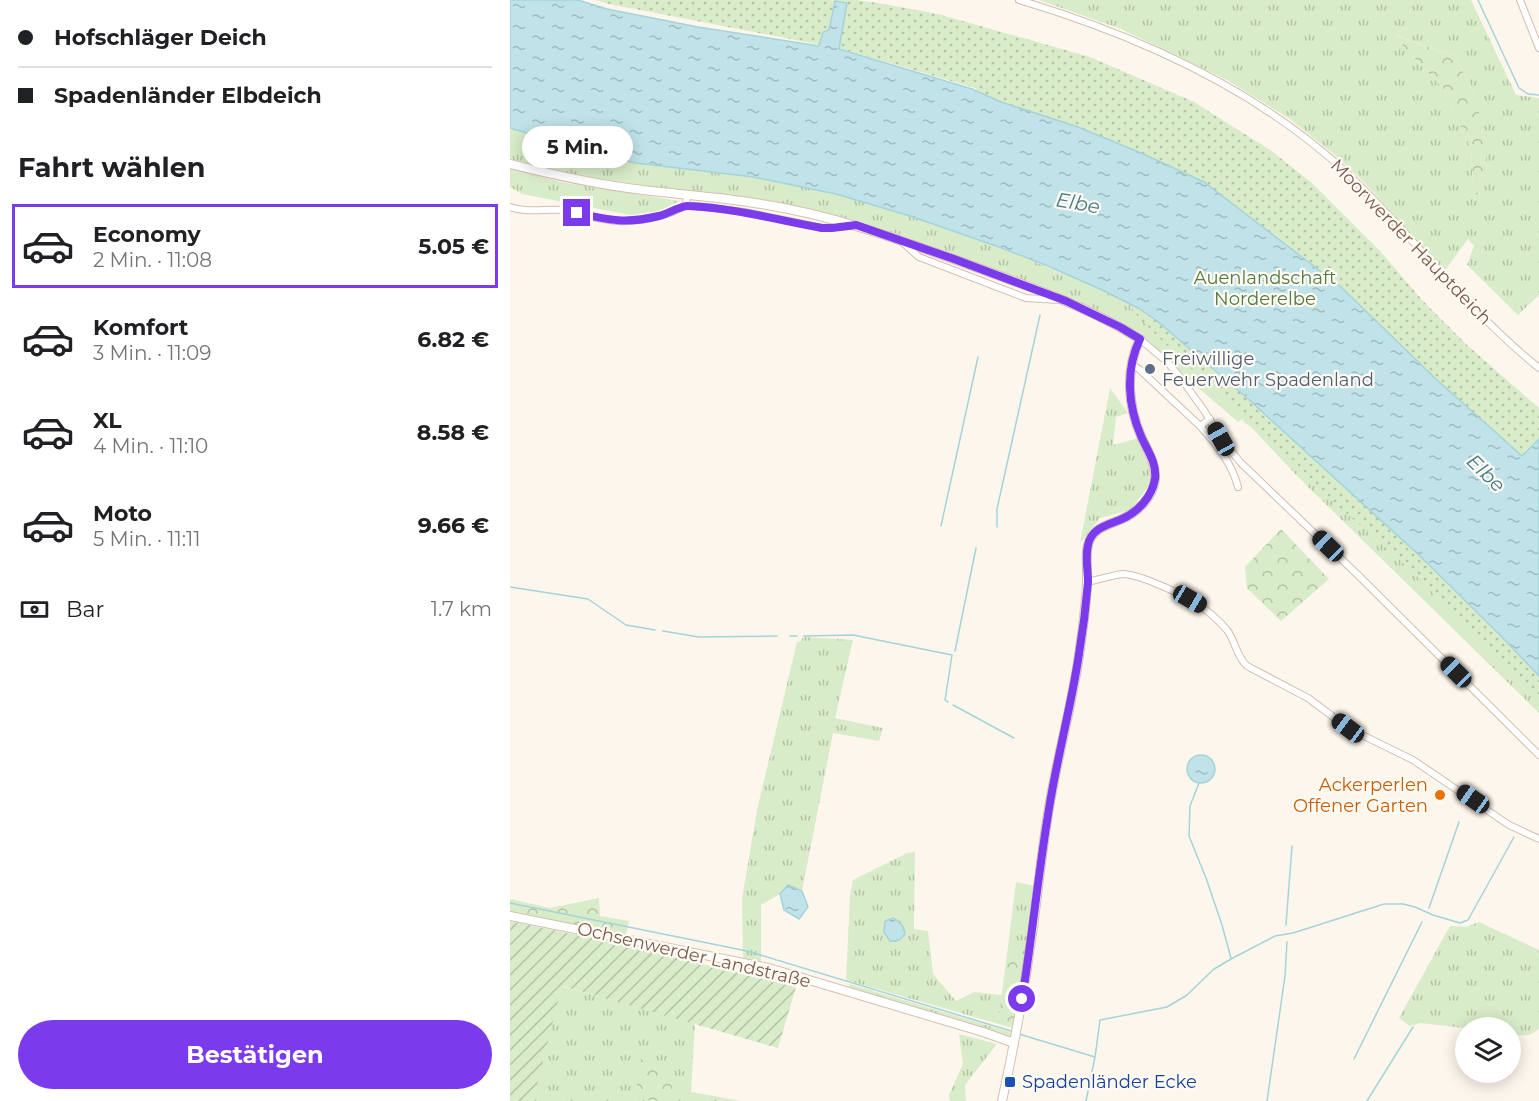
<!DOCTYPE html>
<html lang="de">
<meta charset="utf-8">
<style>
:root{--surface:#fff;--page:#f2f2f2;--text:#202124;--muted:#757577;--line:#e0e0e0;--accent:#7c3aed}
body{margin:0;font-family:Montserrat,sans-serif;background:var(--page);color:var(--text);height:100vh;display:flex;flex-direction:column;font-size:22px;white-space:nowrap}
*{box-sizing:border-box;margin:0}
p{font-size:20px;color:var(--muted)}
.icon{flex:none;width:33px;height:33px;fill:none;stroke:currentColor;stroke-width:2;stroke-linecap:round;stroke-linejoin:round}
.map{position:relative;flex:1;overflow:hidden}
.side{display:flex;flex-direction:column;background:var(--surface);width:510px}
.side>*{flex:none}
.guide{display:grid;align-content:center;height:132px;padding:0 18px;background:var(--surface)}
.fabs{position:absolute;left:945px;top:1017px;display:grid;gap:12px}
.fabs a{display:grid;place-items:center;width:66px;height:66px;border-radius:50%;background:var(--surface);box-shadow:0 3px 15px #0003;font-size:30px}
.end{position:absolute;width:27px;height:27px;margin:-14px;border:8px solid #7c3aed;background:#fff;box-shadow:0 0 0 3px #fff}
.from{border-radius:50%}
.bubble{position:absolute;height:42px;border-radius:21px;background:var(--surface);box-shadow:0 3px 15px #0003;font-size:20px;font-weight:700;line-height:42px;text-align:center}
.car{position:absolute;width:18px;height:36px;margin:-18px -9px;border-radius:8px;box-shadow:0 0 4px 2px #0007;background:linear-gradient(#222 24%,#8ab4d8 0 40%,#222 0 76%,#8ab4d8 0 86%,#222 0)}
.guide b{display:flex;align-items:center;gap:21px;height:57px;font-size:22px}
.guide b+b{border-top:2px solid var(--line)}
.guide i{width:15px;height:15px;background:var(--text)}
ul{padding:0;list-style:none}
li{display:flex;align-items:center;gap:18px;height:84px;margin:0 12px 9px;padding:0 6px;border:3px solid transparent;border-radius:0px}
li div{flex:1}
li b{display:block;font-size:22px}
li em{font-style:normal;font-weight:700}
li.on{border-color:var(--accent)}
li>.icon{width:54px;height:54px;stroke-width:1.5}
h2{padding:0 18px;font-size:27px;line-height:72px}
.pay{display:flex;align-items:center;gap:15px;height:66px;padding:0 18px;font-size:22px}
.pay p{margin-inline-start:auto}
.action{display:flex;gap:12px;margin-top:auto;padding:12px 18px}
.action a{flex:1;height:69px;border-radius:36px;background:var(--accent);color:#fff;font-size:24px;font-weight:700;line-height:69px;text-align:center}
main{display:flex;flex:1;min-height:0}
.map>svg:first-child{display:block}
.grass{fill:url(#grass-tufts);fill-rule:evenodd}
.forest{fill:url(#forest-crowns)}
.park{fill:url(#park-dots)}
.garden{fill:url(#garden-furrows)}
.water{fill:url(#water-ripples);stroke:#a5d3da;stroke-width:1.5}
.lines{fill:none;stroke-linecap:round;stroke-linejoin:round}
.stream{stroke:#a5d3da;stroke-width:1.5}
.street-casing{stroke:#d1beb0;stroke-width:8}
.secondary-casing{stroke:#d6c0b0;stroke-width:10}
.street{stroke:#fff;stroke-width:6}
.secondary{stroke:#fff;stroke-width:8}
.route{stroke:#7c3aed;stroke-width:8}
.service-dot{fill:#5c6f8a;stroke:#fffaf3;stroke-width:2}
.food-dot{fill:#e8710a;stroke:#fffaf3;stroke-width:2}
.transit-dot{fill:#1a4fb4;stroke:#fffaf3;stroke-width:2}
.labels{text-anchor:middle;dominant-baseline:central;stroke-width:4.5;stroke-linejoin:round;paint-order:stroke}
.street-label{font-size:18px;fill:#7a5c4d;stroke:#fffaf3}
.park-label{font-size:18px;fill:#537a41;stroke:#fffaf3}
.service-label{font-size:18px;fill:#4e5e75;stroke:#fffaf3;text-anchor:start}
.food-label{font-size:18px;fill:#c56008;stroke:#fffaf3;text-anchor:end}
.transit-label{font-size:18px;fill:#164399;stroke:#fffaf3;text-anchor:start}
.water-label{font-size:20px;font-style:italic;fill:#437c86;stroke:#fffaf3}
</style>
<main>
<section class="side">
<div class="guide">
<b><i class="from"></i>Hofschläger Deich</b>
<b><i></i>Spadenländer Elbdeich</b>
</div>
<h2>Fahrt wählen</h2>
<ul>
<li class="on"><svg class="icon" aria-label="car" viewBox="0 0 24 24"><path d="M5 17H2v-5l4-1 3-4h7l3 4 3 1v5h-3M9 17h6M6 11h13"/><circle cx="7" cy="17" r="2"/><circle cx="17" cy="17" r="2"/></svg><div><b>Economy</b><p>2 Min. · 11:08</p></div><em>5.05 €</em></li>
<li><svg class="icon" aria-label="car" viewBox="0 0 24 24"><path d="M5 17H2v-5l4-1 3-4h7l3 4 3 1v5h-3M9 17h6M6 11h13"/><circle cx="7" cy="17" r="2"/><circle cx="17" cy="17" r="2"/></svg><div><b>Komfort</b><p>3 Min. · 11:09</p></div><em>6.82 €</em></li>
<li><svg class="icon" aria-label="car" viewBox="0 0 24 24"><path d="M5 17H2v-5l4-1 3-4h7l3 4 3 1v5h-3M9 17h6M6 11h13"/><circle cx="7" cy="17" r="2"/><circle cx="17" cy="17" r="2"/></svg><div><b>XL</b><p>4 Min. · 11:10</p></div><em>8.58 €</em></li>
<li><svg class="icon" aria-label="car" viewBox="0 0 24 24"><path d="M5 17H2v-5l4-1 3-4h7l3 4 3 1v5h-3M9 17h6M6 11h13"/><circle cx="7" cy="17" r="2"/><circle cx="17" cy="17" r="2"/></svg><div><b>Moto</b><p>5 Min. · 11:11</p></div><em>9.66 €</em></li>
</ul>
<div class="pay"><svg class="icon" aria-label="cash" viewBox="0 0 24 24"><path d="M3 7h18v10H3z"/><circle cx="12" cy="12" r="2"/></svg>Bar<p>1.7 km</p></div>
<div class="action"><a>Bestätigen</a></div>
</section>
<div class="map">
<svg width="1029" height="1101" viewBox="0 0 1029 1101">
<defs>
<pattern id="grass-tufts" width="24" height="20" patternUnits="userSpaceOnUse" patternTransform="scale(1.5)"><rect width="24" height="20" fill="#d8ecc9"/><path d="M3 7l-1-3M5 7V3M7 7l1-3M15 17l-1-3M17 17v-4M19 17l1-3" fill="none" stroke="#b4c2a5"/></pattern>
<pattern id="forest-crowns" width="20" height="18" patternUnits="userSpaceOnUse" patternTransform="scale(1.5)"><rect width="20" height="18" fill="#d8ecc9"/><path d="M2 6a3 3 0 1 1 6 0M12 15a3 3 0 1 1 6 0" fill="none" stroke="#b4c2a5"/></pattern>
<pattern id="park-dots" width="8" height="8" patternUnits="userSpaceOnUse" patternTransform="scale(1.5)"><rect width="8" height="8" fill="#d8ecc9"/><path d="M2 2h.1M6 6h.1" fill="none" stroke="#b4c2a5" stroke-width="1.8" stroke-linecap="round"/></pattern>
<pattern id="garden-furrows" width="10" height="10" patternUnits="userSpaceOnUse" patternTransform="scale(1.5)"><rect width="10" height="10" fill="#d8ecc9"/><path d="M-1 1l2-2M0 10L10 0M9 11l2-2" fill="none" stroke="#b4c2a5"/></pattern>
<pattern id="water-ripples" width="26" height="14" patternUnits="userSpaceOnUse" patternTransform="scale(1.5)"><rect width="26" height="14" fill="#bfe3e8"/><path d="M2 4q2-2 4 0t4 0M15 11q2-2 4 0t4 0" fill="none" stroke="#a0bbbe"/></pattern>
</defs>
<rect width="100%" height="100%" fill="#fdf6ec"/>
<g class="grass">
<path d="M 529,0 L 961,0 L 1006,95 L 1029,98 L 1029,295 L 1008,315 L 957,265 L 964,246 L 958,239 L 934,272 L 855,183 L 826,156 L 780,119 L 717,80 L 611,29 ZM 885,35 L 945,56 L 965,96 L 967,196 L 963,184 L 961,149 L 933,88 L 902,56 Z"/>
<path d="M 0,128 C 41,143 84,156 127,163 C 180,171 233,174 285,185 C 337,195 388,212 438,230 C 503,252 566,277 628,308 L 1029,676 L 1029,713 L 788,477 L 741,427 L 735,423 L 732,419 L 728,422 C 710,406 691,391 673,374 C 658,360 646,346 630,334 C 587,306 537,288 489,271 C 423,246 356,220 286,206 C 226,193 163,190 102,182 C 68,177 34,168 0,160 Z"/>
<path d="M 0,169 L 55,183 L 170,201 L 148,211 L 120,215 L 12,194 L 0,187 Z"/>
<path d="M 600,388 L 618,413 L 606,417 L 603,445 L 629,438 L 642,467 L 638,487 L 620,510 L 590,518 L 570,543 Z"/>
<path d="M 293,637 L 343,640 L 325,718 L 373,728 L 369,741 L 323,733 L 292,891 L 278,885 L 270,894 L 251,905 L 251,963 L 233,959 L 232,899 L 247,810 L 287,642 L 291,641 Z"/>
<path d="M 405,852 L 404,929 L 418,931 L 423,974 L 446,1001 L 464,992 L 492,995 L 489,1016 L 485,1023 L 336,980 L 340,896 L 343,880 L 397,853 Z"/>
<path d="M 506,882 L 524,886 L 517,946 L 498,946 Z"/>
<path d="M 969,922 L 1029,950 L 1029,1028 C 1022,1037 1011,1036 1001,1034 L 1000,1028 L 955,1028 L 910,1023 L 900,1026 L 889,1018 L 940,926 L 956,927 Z"/>
<path d="M 340,984 L 500,1032 L 503,1034 L 502,1037 L 339,988 Z"/>
<path d="M 51,986 L 185,1023 L 181,1092 L 231,1101 L 23,1101 Z"/>
<path d="M 449,1034 L 487,1044 L 455,1085 L 456,1101 L 440,1101 L 439,1095 L 453,1064 Z"/>
</g>
<g class="forest">
<path d="M 884,35 L 945,56 L 965,96 L 978,151 L 967,197 L 963,184 L 961,149 L 933,88 L 902,56 Z"/>
<path d="M 771,529 L 819,579 L 771,621 L 737,588 L 735,567 Z"/>
<path d="M 89,898 L 90,916 L 119,921 L 116,936 L 0,912 L 0,899 L 40,908 Z"/>
<path d="M 498,946 L 517,946 L 504,1028 L 485,1023 L 489,1016 Z"/>
<path d="M 127,1059 L 162,1063 L 162,1101 L 142,1101 L 127,1098 Z"/>
</g>
<path class="park" d="M 85,0 L 346,0 L 374,4 L 428,14 L 580,57 L 684,102 L 760,150 L 802,183 L 870,251 L 913,301 L 957,345 L 1029,408 L 1029,701 L 979,653 L 900,569 L 826,504 L 782,459 L 702,389 L 629,318 L 465,88 L 332,49 L 99,4 Z"/>
<path class="garden" d="M 0,921 L 115,945 L 286,987 L 268,1048 L 52,986 L 23,1101 L 0,1101 Z"/>
<g class="water">
<path d="M 0,0 L 68,0 L 97,9 L 188,27 L 309,46 L 313,32 L 319,30 L 325,1 L 337,3 L 329,49 L 462,89 L 491,102 L 568,127 L 631,153 L 694,182 L 831,287 L 926,379 L 1012,456 L 1029,439 L 1029,676 L 992,637 L 911,557 L 737,398 L 646,320 L 628,308 L 592,290 L 538,266 L 486,246 L 400,216 L 326,194 L 243,177 L 126,163 L 89,155 L 0,128 Z"/>
<circle cx="691" cy="769" r="14"/>
<path d="M 278,885 L 292,891 L 298,907 L 289,919 L 274,910 L 270,894 Z"/>
<path d="M 383,918 C 390,922 394,925 395,934 C 390,940 388,942 380,941 L 374,932 L 375,921 Z"/>
</g>
<g class="lines">
<g class="stream">
<path d="M 968,0 L 1009,88 L 1018,94 L 1029,95"/>
<path d="M 431,526 L 468,357"/>
<path d="M 487,527 L 487,509 L 530,315"/>
<path d="M 0,587 L 78,599 L 116,625 L 145,630"/>
<path d="M 153,631 L 189,637 L 267,636"/>
<path d="M 280,636 L 287,636"/>
<path d="M 294,636 L 343,635 L 442,655 L 435,700 L 438,702"/>
<path d="M 445,651 L 466,548"/>
<path d="M 443,705 L 504,738"/>
<path d="M 689,783 L 680,806 L 679,836 L 696,878 L 712,925 L 721,958"/>
<path d="M 0,903 L 237,951 L 501,1031"/>
<path d="M 919,908 L 949,822"/>
<path d="M 776,925 L 782,846"/>
<path d="M 509,1034 L 585,1057"/>
<path d="M 844,1059 L 912,922"/>
<path d="M 576,1101 L 585,1057 L 590,1020 L 657,1007 L 677,995 L 704,969 L 721,959 L 765,936 L 783,933 L 874,904 L 893,904 L 905,907 L 923,915 L 950,923 L 958,920 L 1004,837"/>
<path d="M 757,1101 L 775,976 L 777,942"/>
<path d="M 857,1101 L 903,1027"/>
</g>
<defs>
<g id="street">
<path d="M 509,0 C 626,35 747,89 837,173 C 903,236 957,310 1029,368"/>
<path d="M 1010,0 L 1029,48"/>
<path d="M 176,205 L 234,212 L 312,228 L 341,226"/>
<path d="M 0,207 C 17,213 34,209 51,210 C 70,213 88,220 107,221 C 126,222 160,216 176,205 L 177,194"/>
<path d="M 392,242 L 409,257 L 516,298 L 549,300"/>
<path d="M 630,339 L 657,362 L 670,377 L 695,412 L 711,439 L 731,463 L 850,577 L 1029,755"/>
<path d="M 622,365 L 629,369 L 690,426 L 700,419"/>
<path d="M 690,426 C 706,444 722,463 728,487"/>
<path d="M 577,582 C 589,580 602,575 613,574 C 621,574 632,578 640,581 C 670,593 696,605 717,630 C 726,642 725,654 737,666 L 798,698 L 838,728 L 903,760 L 999,825 L 1029,839"/>
</g>
<g id="secondary">
<path d="M 0,164 C 44,175 88,185 133,190 C 173,195 212,197 251,204 C 323,215 391,240 460,265 C 518,286 577,306 630,339 C 615,370 618,406 631,436 C 637,450 646,463 645,479 C 643,497 628,512 612,519 C 598,525 582,528 578,545 C 575,557 578,569 577,581 C 576,608 572,636 568,662 C 560,713 546,763 538,814 C 532,851 528,889 523,927 C 515,985 505,1043 492,1101"/>
<path d="M 0,916 L 259,968 L 473,1032 L 504,1043"/>
</g>
</defs>
<use href="#street" class="street-casing"/>
<use href="#secondary" class="secondary-casing"/>
<use href="#street" class="street"/>
<use href="#secondary" class="secondary"/>
</g>
<g class="lines">
<path class="route" d="M 67,213 C 99,220 116,224 149,216 C 158,214 171,205 179,206 C 224,208 268,220 312,228 L 322,228 L 346,225 L 444,259 L 556,301 L 610,327 L 630,339 C 615,370 618,406 631,436 C 637,450 647,463 645,479 C 642,497 628,512 612,519 C 598,525 581,528 578,545 C 575,557 578,570 578,582 C 576,606 573,630 569,654 C 561,708 546,761 538,815 C 528,876 522,938 512,999"/>
</g>
<circle class="service-dot" cx="640" cy="369" r="6"/>
<circle class="food-dot" cx="930" cy="795" r="6"/>
<rect class="transit-dot" x="494" y="1076" width="12" height="12" rx="3"/>
<g class="labels">
<g class="street-label">
<text transform="translate(901 242) rotate(46)">Moorwerder Hauptdeich</text>
<text transform="translate(184 955) rotate(13)">Ochsenwerder Landstraße</text>
</g>
<g class="park-label">
<text x="755" y="278">Auenlandschaft<tspan x="755" dy="21">Norderelbe</tspan></text>
</g>
<g class="service-label">
<text x="652" y="359">Freiwillige<tspan x="652" dy="21">Feuerwehr Spadenland</tspan></text>
</g>
<g class="food-label">
<text x="918" y="785">Ackerperlen<tspan x="918" dy="21">Offener Garten</tspan></text>
</g>
<g class="transit-label">
<text x="512" y="1082">Spadenländer Ecke</text>
</g>
<g class="water-label">
<text transform="translate(568 203) rotate(10)">Elbe</text>
<text transform="translate(976 473) rotate(44)">Elbe</text>
</g>
</g>
</svg>
<div class="fabs">
<a><svg class="icon" aria-label="layers" viewBox="0 0 24 24"><path d="M12 4l9 5-9 5-9-5zM3 14l9 5 9-5"/></svg></a>
</div>
<i class="end from" style="left:512px;top:999px"></i>
<i class="end" style="left:67px;top:213px"></i>
<div class="bubble" style="left:12px;top:126px;width:111px">5 Min.</div>
<i class="car" style="left:711px;top:439px;rotate:331deg"></i>
<i class="car" style="left:818px;top:546px;rotate:314deg"></i>
<i class="car" style="left:680px;top:599px;rotate:120deg"></i>
<i class="car" style="left:946px;top:672px;rotate:315deg"></i>
<i class="car" style="left:838px;top:728px;rotate:307deg"></i>
<i class="car" style="left:963px;top:799px;rotate:305deg"></i>
</div>
</main>
